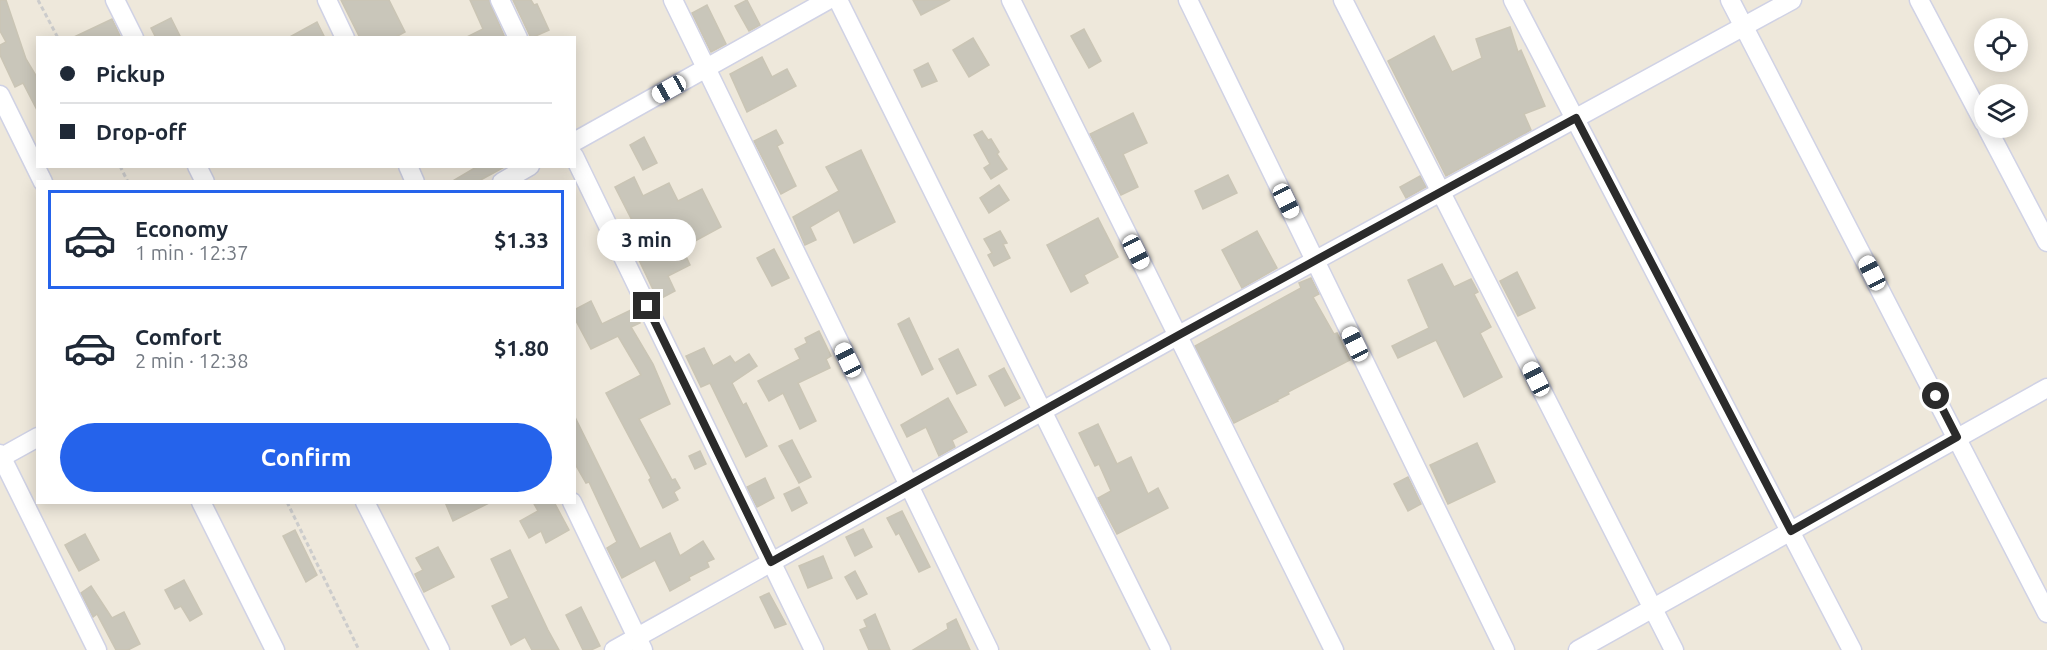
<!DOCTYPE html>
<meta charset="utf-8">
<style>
:root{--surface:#fff;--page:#f6f6f7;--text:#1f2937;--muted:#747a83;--line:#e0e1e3;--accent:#2563eb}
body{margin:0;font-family:Ubuntu,sans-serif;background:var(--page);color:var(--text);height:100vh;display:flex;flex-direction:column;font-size:22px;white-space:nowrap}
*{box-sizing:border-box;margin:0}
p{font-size:20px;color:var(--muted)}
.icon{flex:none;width:33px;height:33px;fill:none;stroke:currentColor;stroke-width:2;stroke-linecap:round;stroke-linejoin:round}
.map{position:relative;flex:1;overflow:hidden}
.panel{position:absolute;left:36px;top:180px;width:540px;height:324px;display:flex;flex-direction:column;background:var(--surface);border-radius:0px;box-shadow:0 3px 15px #0003}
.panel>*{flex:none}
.guide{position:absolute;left:36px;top:36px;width:540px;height:132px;border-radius:0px;box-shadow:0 3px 15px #0003;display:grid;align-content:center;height:132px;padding:0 24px;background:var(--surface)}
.tools{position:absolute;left:1974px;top:18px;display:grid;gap:12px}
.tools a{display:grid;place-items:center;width:54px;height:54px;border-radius:50%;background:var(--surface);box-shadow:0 3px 15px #0003;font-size:30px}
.end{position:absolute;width:27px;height:27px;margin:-14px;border:8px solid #2b2b2b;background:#fff;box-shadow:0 0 0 3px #fff}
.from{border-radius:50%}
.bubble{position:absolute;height:42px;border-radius:21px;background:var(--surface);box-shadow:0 3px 15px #0003;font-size:20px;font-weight:600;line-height:42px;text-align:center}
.car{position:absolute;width:18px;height:36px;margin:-18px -9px;border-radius:8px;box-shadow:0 0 4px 2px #0007;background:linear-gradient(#fff 24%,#345 0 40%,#fff 0 76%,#345 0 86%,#fff 0)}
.guide b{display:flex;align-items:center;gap:21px;height:57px;font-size:22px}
.guide b+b{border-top:2px solid var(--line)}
.guide i{width:15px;height:15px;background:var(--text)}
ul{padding:10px 0 0;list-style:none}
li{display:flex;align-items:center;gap:18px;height:99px;margin:0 12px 9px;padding:0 12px;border:3px solid transparent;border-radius:0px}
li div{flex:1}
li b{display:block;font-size:22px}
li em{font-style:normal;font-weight:600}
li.on{border-color:var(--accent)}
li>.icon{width:54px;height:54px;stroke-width:1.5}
.action{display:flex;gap:12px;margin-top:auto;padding:12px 24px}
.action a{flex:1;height:69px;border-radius:36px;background:var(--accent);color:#fff;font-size:24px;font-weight:600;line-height:69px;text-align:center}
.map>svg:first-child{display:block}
.building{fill:#c9c6ba;stroke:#cac5b5;stroke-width:1.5}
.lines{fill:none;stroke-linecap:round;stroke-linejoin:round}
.minor-casing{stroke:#d0d2e5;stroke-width:21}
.path{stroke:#ccc;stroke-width:3;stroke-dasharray:4.5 3;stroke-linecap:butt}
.minor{stroke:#fff;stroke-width:18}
.route{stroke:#2b2b2b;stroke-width:8}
</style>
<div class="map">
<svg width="2047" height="650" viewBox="0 0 2047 650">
<rect width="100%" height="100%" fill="#eee8db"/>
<g class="building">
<path d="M 0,0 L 6,0 L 26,59 L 38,79 L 38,112 L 23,83 L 15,87 L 0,55 L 0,45 L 6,42 L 0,31 Z"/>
<path d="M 341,0 L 389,0 L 405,32 L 394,38 L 360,38 Z"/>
<path d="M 470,0 L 489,0 L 505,38 L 465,38 L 483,29 Z"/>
<path d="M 513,0 L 531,0 L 534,5 L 537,4 L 549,30 L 531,38 Z"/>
<path d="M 747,0 L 760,25 L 749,31 L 735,6 Z"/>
<path d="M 913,0 L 950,0 L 921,15 Z"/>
<path d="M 707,5 L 726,44 L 711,52 L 692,13 Z"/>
<path d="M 171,18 L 181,38 L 156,38 L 151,28 Z"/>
<path d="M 112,19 L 121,38 L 72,38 Z"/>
<path d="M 317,22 L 325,38 L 288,38 Z"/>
<path d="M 1510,27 L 1518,52 L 1521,50 L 1545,106 L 1524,114 L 1531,130 L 1446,176 L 1388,61 L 1434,36 L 1452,72 L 1482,58 L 1476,39 Z"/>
<path d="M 1084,29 L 1101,61 L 1089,68 L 1071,36 Z"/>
<path d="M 973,38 L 989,65 L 969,77 L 953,50 Z"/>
<path d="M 762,57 L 772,77 L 787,69 L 796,86 L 747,112 L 730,74 Z"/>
<path d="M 928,63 L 937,81 L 922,87 L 914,70 Z"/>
<path d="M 1133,113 L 1147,143 L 1123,154 L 1138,187 L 1121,195 L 1090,134 Z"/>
<path d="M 776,130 L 783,143 L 777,146 L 796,186 L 781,194 L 754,141 Z"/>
<path d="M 982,131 L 988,140 L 991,139 L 999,152 L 997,154 L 1007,169 L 991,179 L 984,168 L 990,164 L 974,135 Z"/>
<path d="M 644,137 L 657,163 L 643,170 L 630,145 Z"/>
<path d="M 861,150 L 895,222 L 854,243 L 839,210 L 810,227 L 816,240 L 805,245 L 793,217 L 839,191 L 826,167 Z"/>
<path d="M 478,166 L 506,166 L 477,182 L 451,182 Z"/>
<path d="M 1228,175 L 1237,193 L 1203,209 L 1195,191 Z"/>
<path d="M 1420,176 L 1426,187 L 1406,198 L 1400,187 Z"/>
<path d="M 634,177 L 643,196 L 669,183 L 678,201 L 702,189 L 721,227 L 682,248 L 690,265 L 668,276 L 675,291 L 658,300 L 630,241 L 640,236 L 615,187 Z"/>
<path d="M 999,185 L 1009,200 L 989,213 L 980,198 Z"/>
<path d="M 1098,218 L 1118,257 L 1084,275 L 1088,283 L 1071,292 L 1047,245 Z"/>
<path d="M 1000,231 L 1007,243 L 1003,244 L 1010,258 L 994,266 L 988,255 L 992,253 L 984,239 Z"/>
<path d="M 1257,231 L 1277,268 L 1242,288 L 1222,250 Z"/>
<path d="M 774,249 L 789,278 L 772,286 L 757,258 Z"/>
<path d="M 1442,264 L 1454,287 L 1471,279 L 1478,292 L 1474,294 L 1491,327 L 1480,333 L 1502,377 L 1464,397 L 1436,340 L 1398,358 L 1392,346 L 1429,328 L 1408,280 Z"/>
<path d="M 1517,272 L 1535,308 L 1518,316 L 1500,281 Z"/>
<path d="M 1311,278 L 1319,294 L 1313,297 L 1334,334 L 1337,333 L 1350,360 L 1288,392 L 1289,394 L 1277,400 L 1278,401 L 1234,423 L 1195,346 L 1301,288 L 1299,283 Z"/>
<path d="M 591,301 L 602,324 L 633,309 L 640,323 L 631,327 L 653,364 L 670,404 L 639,419 L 672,480 L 675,479 L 680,488 L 674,492 L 678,500 L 663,508 L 649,480 L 651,478 L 606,393 L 641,375 L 618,336 L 591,349 L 574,317 L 574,310 Z"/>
<path d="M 909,318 L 933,369 L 922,375 L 898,324 Z"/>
<path d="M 819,331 L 831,356 L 826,359 L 830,368 L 798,383 L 816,421 L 800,429 L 783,393 L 769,401 L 758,381 L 800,359 L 795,349 L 807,343 L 805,338 Z"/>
<path d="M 704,348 L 713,366 L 730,356 L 735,363 L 749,354 L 757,366 L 732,383 L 743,405 L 746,403 L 767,446 L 746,457 L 710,383 L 701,387 L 686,356 Z"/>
<path d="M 958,349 L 976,385 L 957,394 L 939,359 Z"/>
<path d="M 1004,368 L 1020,398 L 1005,406 L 989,376 Z"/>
<path d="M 948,398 L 967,432 L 952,440 L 955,447 L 939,456 L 926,427 L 907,437 L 901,425 Z"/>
<path d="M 574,415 L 640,549 L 670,533 L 680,556 L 703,541 L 714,559 L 707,562 L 709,567 L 689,577 L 690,580 L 670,591 L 655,560 L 622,578 L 607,548 L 617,542 L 589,482 L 586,483 L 574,462 Z"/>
<path d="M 1098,424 L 1117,464 L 1131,457 L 1148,494 L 1158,488 L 1168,508 L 1117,534 L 1098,498 L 1111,491 L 1099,464 L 1095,466 L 1079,433 Z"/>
<path d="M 792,440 L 811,477 L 799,483 L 779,446 Z"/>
<path d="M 1477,443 L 1495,482 L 1448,504 L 1430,465 Z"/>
<path d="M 700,451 L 706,464 L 695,469 L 689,456 Z"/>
<path d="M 1408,477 L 1421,504 L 1408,511 L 1394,484 Z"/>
<path d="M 765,478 L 774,498 L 757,507 L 747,487 Z"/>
<path d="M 799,487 L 807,503 L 792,511 L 784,494 Z"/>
<path d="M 445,502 L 491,502 L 453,521 Z"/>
<path d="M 533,502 L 554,502 L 569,530 L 546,543 L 541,531 L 529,538 L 520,521 L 538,511 Z"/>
<path d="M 902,511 L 930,567 L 919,572 L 899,533 L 896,535 L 887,518 Z"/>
<path d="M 863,529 L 872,547 L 855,556 L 846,537 Z"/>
<path d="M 295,530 L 317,575 L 306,582 L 283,536 Z"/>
<path d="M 85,534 L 99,560 L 79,571 L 65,545 Z"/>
<path d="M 438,547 L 454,577 L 424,592 L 415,574 L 423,570 L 416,558 Z"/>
<path d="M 510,550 L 548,630 L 559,650 L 532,650 L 525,637 L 511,645 L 492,606 L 509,598 L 491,559 Z"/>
<path d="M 823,556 L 832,578 L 808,588 L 799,566 Z"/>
<path d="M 855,571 L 867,594 L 857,599 L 845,577 Z"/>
<path d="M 184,580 L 202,614 L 190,621 L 181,606 L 175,609 L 165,590 Z"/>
<path d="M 91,586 L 112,618 L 124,612 L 140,644 L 128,650 L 116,650 L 97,614 L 93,617 L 81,593 Z"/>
<path d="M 769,593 L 786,624 L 775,628 L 760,597 Z"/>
<path d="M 581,607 L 600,646 L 591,650 L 583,650 L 566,615 Z"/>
<path d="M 875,614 L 890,650 L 869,650 L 860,630 L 867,627 L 864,620 Z"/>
<path d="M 956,619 L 970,650 L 913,650 L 948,629 L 947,624 Z"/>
</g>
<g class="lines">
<defs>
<g id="minor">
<path d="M 115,0 L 134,38"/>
<path d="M 327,0 L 345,38"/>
<path d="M 500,0 L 518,38"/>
<path d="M 673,0 L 989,650"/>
<path d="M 838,0 L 1161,650"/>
<path d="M 1011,0 L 1334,650"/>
<path d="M 1188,0 L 1505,650"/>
<path d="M 1343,0 L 1674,650"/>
<path d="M 1513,0 L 1852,650"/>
<path d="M 1730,0 L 2047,613"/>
<path d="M 1919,0 L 1984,123"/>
<path d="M 0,95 L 43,182"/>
<path d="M 1987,128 L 2047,242"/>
<path d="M 574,142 L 828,0"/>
<path d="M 574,156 L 814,650"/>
<path d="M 197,166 L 205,182"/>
<path d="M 408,166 L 415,182"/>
<path d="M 502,182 L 530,166"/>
<path d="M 0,454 L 97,650"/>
<path d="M 0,458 L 38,437"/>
<path d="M 201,502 L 275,650"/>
<path d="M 365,502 L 440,650"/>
<path d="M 572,502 L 643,650"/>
<path d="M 614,650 L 1177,336 L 1792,0"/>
<path d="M 1578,650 L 2047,388"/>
</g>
</defs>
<use href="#minor" class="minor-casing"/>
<g class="path">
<path d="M 38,0 L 58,38"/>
<path d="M 120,166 L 128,182"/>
<path d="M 287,502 L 359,650"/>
</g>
<use href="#minor" class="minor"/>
</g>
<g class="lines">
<path class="route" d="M 647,306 L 771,562 L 1177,336 L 1576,118 L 1791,531 L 1957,437 L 1936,396"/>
</g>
</svg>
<div class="tools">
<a><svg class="icon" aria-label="locate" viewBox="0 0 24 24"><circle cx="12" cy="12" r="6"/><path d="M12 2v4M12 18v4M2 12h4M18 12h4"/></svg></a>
<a><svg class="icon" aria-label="layers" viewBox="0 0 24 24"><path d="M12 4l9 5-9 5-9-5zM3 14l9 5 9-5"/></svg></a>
</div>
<i class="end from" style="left:1936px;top:396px"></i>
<i class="end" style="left:647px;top:306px"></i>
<div class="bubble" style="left:597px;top:219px;width:99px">3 min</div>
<i class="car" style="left:669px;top:89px;rotate:241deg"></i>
<i class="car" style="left:1286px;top:201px;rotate:154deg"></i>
<i class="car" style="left:1136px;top:252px;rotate:153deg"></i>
<i class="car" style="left:1872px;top:273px;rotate:333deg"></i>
<i class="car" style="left:1355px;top:344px;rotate:334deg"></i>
<i class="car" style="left:848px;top:360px;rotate:334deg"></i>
<i class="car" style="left:1536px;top:379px;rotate:333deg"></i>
<div class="guide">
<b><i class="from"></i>Pickup</b>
<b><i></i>Drop-off</b>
</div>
<section class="panel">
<ul>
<li class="on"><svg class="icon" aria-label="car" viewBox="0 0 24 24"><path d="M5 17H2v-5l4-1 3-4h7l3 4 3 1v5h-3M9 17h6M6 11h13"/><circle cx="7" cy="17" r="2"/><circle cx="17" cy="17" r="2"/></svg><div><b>Economy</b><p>1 min · 12:37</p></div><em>$1.33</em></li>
<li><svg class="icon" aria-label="car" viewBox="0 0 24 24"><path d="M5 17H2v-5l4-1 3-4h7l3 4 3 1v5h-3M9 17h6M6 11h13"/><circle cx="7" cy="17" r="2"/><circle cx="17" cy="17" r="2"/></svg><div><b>Comfort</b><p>2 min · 12:38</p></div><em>$1.80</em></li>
</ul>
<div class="action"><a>Confirm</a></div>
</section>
</div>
